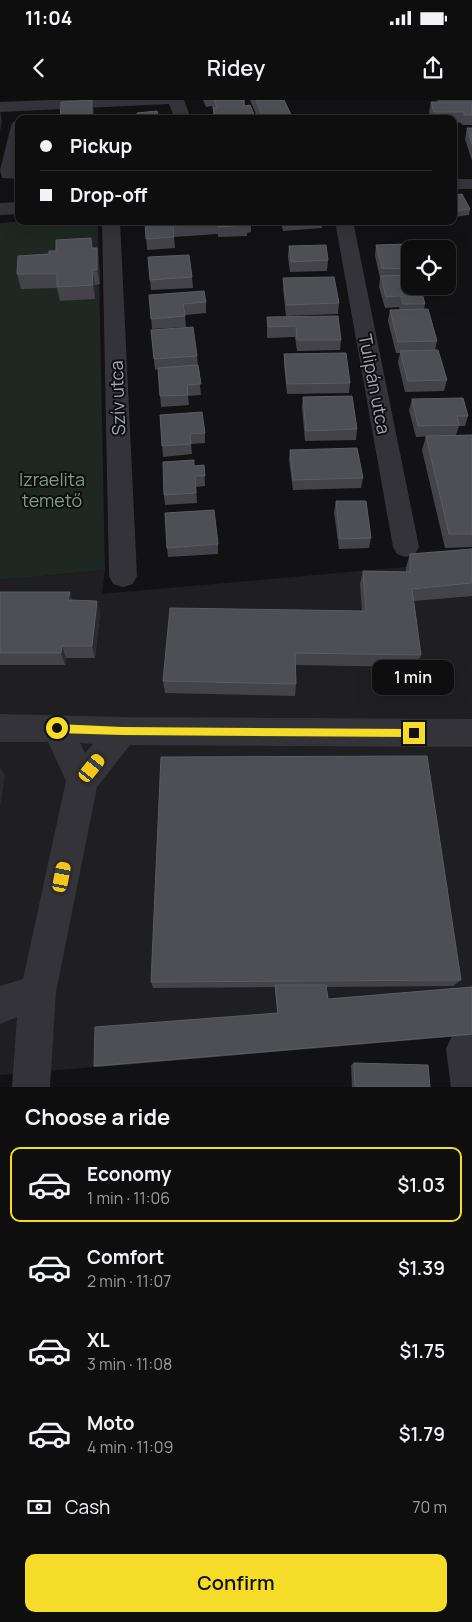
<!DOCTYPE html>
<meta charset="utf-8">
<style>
:root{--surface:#0e0e0f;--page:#1c1c1d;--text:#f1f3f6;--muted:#9b9c9e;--line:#2e2e2f;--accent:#f5dc29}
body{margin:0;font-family:Manrope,sans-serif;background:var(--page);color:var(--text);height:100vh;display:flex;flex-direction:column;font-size:19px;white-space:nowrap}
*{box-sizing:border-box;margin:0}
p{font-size:16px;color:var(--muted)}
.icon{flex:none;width:28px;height:28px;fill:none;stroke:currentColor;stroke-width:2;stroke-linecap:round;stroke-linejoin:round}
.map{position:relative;height:987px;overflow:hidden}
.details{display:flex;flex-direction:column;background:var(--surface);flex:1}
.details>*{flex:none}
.hud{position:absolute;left:15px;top:15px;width:442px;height:110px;border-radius:10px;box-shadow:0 5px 20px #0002,0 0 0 1px var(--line);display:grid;align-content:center;height:110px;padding:0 25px;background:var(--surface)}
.buttons{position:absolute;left:401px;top:140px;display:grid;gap:10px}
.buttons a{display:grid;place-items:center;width:55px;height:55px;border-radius:10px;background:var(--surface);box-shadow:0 5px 20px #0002,0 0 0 1px var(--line);font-size:25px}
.end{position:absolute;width:22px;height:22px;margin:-11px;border:6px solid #f5dc29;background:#111;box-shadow:0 0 0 2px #111}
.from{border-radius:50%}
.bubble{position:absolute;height:35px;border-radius:10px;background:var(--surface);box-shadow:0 5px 20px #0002,0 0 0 1px var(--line);font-size:16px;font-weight:600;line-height:35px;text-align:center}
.car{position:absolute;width:15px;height:30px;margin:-15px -8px;border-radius:6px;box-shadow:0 0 4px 1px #0007;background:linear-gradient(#f5c518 24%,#345 0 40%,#f5c518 0 76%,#345 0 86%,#f5c518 0)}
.hud b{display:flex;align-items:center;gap:18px;height:48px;font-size:19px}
.hud b+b{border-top:1px solid var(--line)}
.hud i{width:12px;height:12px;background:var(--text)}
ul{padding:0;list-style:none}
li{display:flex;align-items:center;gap:15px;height:75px;margin:0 10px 8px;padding:0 15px;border:2px solid transparent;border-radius:10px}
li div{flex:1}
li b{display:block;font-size:19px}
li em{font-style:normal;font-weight:600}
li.active{border-color:var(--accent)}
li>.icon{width:45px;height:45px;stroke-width:1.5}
h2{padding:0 25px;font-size:22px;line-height:60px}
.pay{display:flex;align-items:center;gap:12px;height:55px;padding:0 25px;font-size:19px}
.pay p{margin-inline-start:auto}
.button{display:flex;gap:10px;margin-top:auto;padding:10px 25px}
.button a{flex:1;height:58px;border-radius:10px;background:var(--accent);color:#111;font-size:20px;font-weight:600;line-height:58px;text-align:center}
.status{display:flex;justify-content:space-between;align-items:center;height:35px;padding:0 25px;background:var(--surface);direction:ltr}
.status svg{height:14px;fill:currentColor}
header{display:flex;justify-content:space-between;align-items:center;height:65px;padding:0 25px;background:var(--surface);font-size:22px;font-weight:600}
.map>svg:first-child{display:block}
.built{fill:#1f1e21}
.green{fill:#1e2721}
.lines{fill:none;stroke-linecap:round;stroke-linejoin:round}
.minor{fill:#333339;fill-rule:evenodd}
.wall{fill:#434349}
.shaded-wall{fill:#2b2b2f}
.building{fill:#4e4e55;stroke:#5b5c64}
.route{fill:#f5dc29}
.labels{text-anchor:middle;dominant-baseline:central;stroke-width:4;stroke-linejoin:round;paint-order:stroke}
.street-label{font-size:18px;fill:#a3a5b5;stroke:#0e0d0f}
.park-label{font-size:18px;fill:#7aa084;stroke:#0e0d0f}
</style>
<div class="status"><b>11:04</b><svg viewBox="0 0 49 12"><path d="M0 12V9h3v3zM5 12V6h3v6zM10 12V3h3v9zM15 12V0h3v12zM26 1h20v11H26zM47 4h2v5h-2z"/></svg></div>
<header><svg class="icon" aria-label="back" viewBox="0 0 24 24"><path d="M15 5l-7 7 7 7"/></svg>Ridey<svg class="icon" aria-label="share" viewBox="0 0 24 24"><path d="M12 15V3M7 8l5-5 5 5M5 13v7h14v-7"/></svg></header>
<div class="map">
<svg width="472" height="987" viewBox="0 0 472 987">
<rect width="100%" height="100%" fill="#121214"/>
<path class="built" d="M 472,461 L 472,935 L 0,975 L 0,480 L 105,470 L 102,494 Z"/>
<path class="green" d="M 25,121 L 98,121 L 105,470 L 0,480 L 0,123 Z"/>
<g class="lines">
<g class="minor">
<path d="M 51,0 L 184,0 L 191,19 L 175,19 L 169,4 L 0,12 L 0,2 Z"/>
<path d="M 19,21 L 19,79 L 2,78 L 0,70 L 11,26 L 13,22 Z"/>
<rect x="454" y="79" width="18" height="10"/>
<path d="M 19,102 L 19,114 L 0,115 L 0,103 Z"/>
<path d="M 102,121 L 120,121 L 137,476 L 133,484 L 123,487 L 113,484 L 109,476 Z"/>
<path d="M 335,121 L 353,121 L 419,447 L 415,454 L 406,457 L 397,454 L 393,447 Z"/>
<path d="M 0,614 L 122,617 L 472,619 L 472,647 L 130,645 L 97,687 L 56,892 L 50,987 L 12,987 L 17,917 L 0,924 L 0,886 L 23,879 L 66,681 L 48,642 L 0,642 ZM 80,643 L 93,644 L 85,653 Z"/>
<path d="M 465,930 L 472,933 L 472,987 L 451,987 L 446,949 L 452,936 Z"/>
</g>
</g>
<g class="wall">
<path d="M 203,0 L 245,0 L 245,3 L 244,4 L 245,6 L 256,19 L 213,19 L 213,9 L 212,6 L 206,7 Z"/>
<path d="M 250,0 L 284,0 L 293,19 L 258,19 Z"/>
<path d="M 437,0 L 472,0 L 472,25 L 462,25 L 461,23 L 454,22 L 454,19 L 431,19 L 429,12 L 431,2 L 438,2 Z"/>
<path d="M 467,28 L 472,28 L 472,61 L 465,39 Z"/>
<path d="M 454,95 L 470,109 L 469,115 L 454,117 Z"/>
<path d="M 145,121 L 251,121 L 251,132 L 247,133 L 247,136 L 218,137 L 218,134 L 174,137 L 175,148 L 147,150 Z"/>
<path d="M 281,121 L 322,121 L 322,128 L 283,131 Z"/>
<path d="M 371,121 L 401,121 L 401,122 L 372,124 Z"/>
<path d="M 376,145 L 410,149 L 410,186 L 425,204 L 424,209 L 437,241 L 435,250 L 447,280 L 444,291 L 405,292 L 398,262 L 400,253 L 396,253 L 388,221 L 390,210 L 400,210 L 399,207 L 385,208 L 379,187 L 380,178 L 375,156 Z"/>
<path d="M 289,146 L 328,160 L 327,171 L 290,172 L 288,157 Z"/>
<path d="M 97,148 L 99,162 L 100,184 L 95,185 L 95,199 L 60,201 L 57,188 L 21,189 L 17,174 L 49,154 Z"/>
<path d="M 148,157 L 192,177 L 193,188 L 151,190 Z"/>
<path d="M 283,178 L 339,203 L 338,214 L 286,216 L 283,189 Z"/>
<path d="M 149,195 L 206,202 L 206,213 L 185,215 L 186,227 L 152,229 Z"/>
<path d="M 267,217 L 341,240 L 340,250 L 297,251 L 295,237 L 267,238 Z"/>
<path d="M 151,230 L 197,256 L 201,295 L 188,296 L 189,305 L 161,307 L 158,269 L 155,270 Z"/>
<path d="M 284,254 L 350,283 L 349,293 L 287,294 L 284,264 Z"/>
<path d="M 303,297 L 357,329 L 356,340 L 305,341 L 302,308 Z"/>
<path d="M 412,299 L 468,316 L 465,326 L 459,326 L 456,335 L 416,337 L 409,310 Z"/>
<path d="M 160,315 L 205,333 L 205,343 L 191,344 L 192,354 L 163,357 Z"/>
<path d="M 472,335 L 472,447 L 445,448 L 422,350 L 426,336 Z"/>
<path d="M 290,350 L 363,378 L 361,388 L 293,390 L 289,360 Z"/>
<path d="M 204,365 L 205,386 L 196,387 L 197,403 L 165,405 L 164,395 L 194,366 Z"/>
<path d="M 336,401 L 371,438 L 369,448 L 339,449 L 334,412 Z"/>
<path d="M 218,444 L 218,454 L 168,457 L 167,448 Z"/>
<path d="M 472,449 L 472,496 L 414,501 L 421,555 L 416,567 L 296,565 L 296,584 L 295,596 L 165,593 L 163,581 L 362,511 L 360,484 L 363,471 L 406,472 L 406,467 L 410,454 Z"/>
<path d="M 0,492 L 70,492 L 72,500 L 100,513 L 95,558 L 66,558 L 65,565 L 0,565 Z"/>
<path d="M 461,880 L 453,886 L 326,887 L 328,899 L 472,887 L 472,935 L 96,967 L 94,966 L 277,913 L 275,887 L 153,888 L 151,882 Z"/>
<path d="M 354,963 L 430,987 L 352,987 L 351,965 Z"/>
</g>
<g class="shaded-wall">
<path d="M 92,0 L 94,11 L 94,19 L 92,19 Z"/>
<path d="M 0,11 L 2,21 L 0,31 Z"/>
<path d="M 97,148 L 99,162 L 100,184 L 97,170 Z"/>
<path d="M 92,170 L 95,185 L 95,199 L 93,185 Z"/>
<path d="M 70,492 L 73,505 L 68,500 Z"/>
<path d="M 97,501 L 100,513 L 95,558 L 92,546 Z"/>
<path d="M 62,546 L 66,558 L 65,565 L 61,553 Z"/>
<path d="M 0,667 L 5,675 L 0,707 Z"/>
</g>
<g class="building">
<path d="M 92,0 L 92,19 L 60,19 L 61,2 Z"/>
<path d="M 214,0 L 243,0 L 245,6 L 250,5 L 256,19 L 216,19 L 213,8 L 217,8 Z"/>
<path d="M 256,0 L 284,0 L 293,19 L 264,19 Z"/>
<path d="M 431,2 L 472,2 L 472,15 L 464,15 L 464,12 L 434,12 Z"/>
<path d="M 157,11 L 159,19 L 138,19 L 137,13 Z"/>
<path d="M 467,28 L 472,28 L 472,44 Z"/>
<path d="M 462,94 L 470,109 L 454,111 L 454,95 Z"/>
<path d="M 145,121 L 251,121 L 246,122 L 247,125 L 218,127 L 217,123 L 173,126 L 174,137 L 146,139 Z"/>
<path d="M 91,138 L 92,148 L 97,148 L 97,170 L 92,170 L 93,185 L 57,187 L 57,174 L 17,174 L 18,156 L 49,154 L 49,151 L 56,151 L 56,140 Z"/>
<path d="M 409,144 L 410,149 L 410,169 L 382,168 L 376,145 Z"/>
<path d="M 326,145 L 328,160 L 291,162 L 289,146 Z"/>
<path d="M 189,155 L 192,177 L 150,180 L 148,157 Z"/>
<path d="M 410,175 L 410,186 L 420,186 L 425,204 L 403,204 L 401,196 L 386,197 L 381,176 Z"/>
<path d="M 334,177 L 339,203 L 287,205 L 283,178 Z"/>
<path d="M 204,191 L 206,202 L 183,204 L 185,216 L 151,219 L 149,195 Z"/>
<path d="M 428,209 L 437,241 L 398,242 L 390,210 Z"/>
<path d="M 338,216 L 341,240 L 297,240 L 296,226 L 268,227 L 267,217 Z"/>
<path d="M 193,227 L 197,256 L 154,259 L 151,230 Z"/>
<path d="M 438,250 L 447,280 L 408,281 L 400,251 Z"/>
<path d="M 346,253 L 350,283 L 287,284 L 284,254 Z"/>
<path d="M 198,265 L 201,284 L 187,285 L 188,295 L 160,296 L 158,268 Z"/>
<path d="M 352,296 L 357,329 L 306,331 L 303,297 Z"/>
<path d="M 463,298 L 468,316 L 457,316 L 459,325 L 418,326 L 412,299 Z"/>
<path d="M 202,312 L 205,333 L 190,334 L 191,344 L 162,346 L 160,315 Z"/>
<path d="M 472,335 L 472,434 L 449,434 L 426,336 Z"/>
<path d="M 357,348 L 363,378 L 293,380 L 290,350 Z"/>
<path d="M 194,360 L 194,366 L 204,365 L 205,376 L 195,376 L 196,393 L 164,395 L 163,362 Z"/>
<path d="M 336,401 L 366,401 L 371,438 L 340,439 Z"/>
<path d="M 214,410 L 218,444 L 167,448 L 165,413 Z"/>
<path d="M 472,449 L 472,483 L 412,489 L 421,555 L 295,553 L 296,584 L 163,581 L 170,508 L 366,511 L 363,471 L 410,472 L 410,454 Z"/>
<path d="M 0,492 L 70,492 L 68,500 L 97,501 L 92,546 L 62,546 L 61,553 L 0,553 Z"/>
<path d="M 427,656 L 461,880 L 151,882 L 161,657 Z"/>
<path d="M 275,885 L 326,885 L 328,899 L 472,887 L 472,934 L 94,966 L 95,927 L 278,913 Z"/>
<path d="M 354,963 L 428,965 L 430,987 L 355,987 Z"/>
</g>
<path class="route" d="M 57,624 L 122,627 L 414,629 L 418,633 L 414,637 L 122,635 L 57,633 L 52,628 Z"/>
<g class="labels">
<g class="street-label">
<text transform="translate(375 284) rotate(79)">Tulipán utca</text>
<text transform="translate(117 298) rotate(-92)">Szív utca</text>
</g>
<g class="park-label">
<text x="52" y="379">Izraelita<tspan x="52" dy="21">temető</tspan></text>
</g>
</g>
</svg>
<div class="buttons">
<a><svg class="icon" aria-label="locate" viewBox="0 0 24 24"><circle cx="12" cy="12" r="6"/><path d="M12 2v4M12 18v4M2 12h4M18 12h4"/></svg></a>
</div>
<i class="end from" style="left:57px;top:628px"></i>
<i class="end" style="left:414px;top:633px"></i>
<div class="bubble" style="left:372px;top:560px;width:82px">1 min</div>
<i class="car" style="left:92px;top:668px;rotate:39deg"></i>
<i class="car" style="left:62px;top:777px;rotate:11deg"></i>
<div class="hud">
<b><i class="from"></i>Pickup</b>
<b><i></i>Drop-off</b>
</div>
</div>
<section class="details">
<h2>Choose a ride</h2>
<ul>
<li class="active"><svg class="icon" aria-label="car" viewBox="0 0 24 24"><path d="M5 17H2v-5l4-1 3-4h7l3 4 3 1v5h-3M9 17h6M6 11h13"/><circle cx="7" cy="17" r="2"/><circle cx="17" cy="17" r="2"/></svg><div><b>Economy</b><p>1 min · 11:06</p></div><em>$1.03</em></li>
<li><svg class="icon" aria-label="car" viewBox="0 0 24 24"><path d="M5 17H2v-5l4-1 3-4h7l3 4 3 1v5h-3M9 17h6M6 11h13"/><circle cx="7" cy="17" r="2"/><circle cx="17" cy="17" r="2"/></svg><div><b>Comfort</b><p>2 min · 11:07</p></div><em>$1.39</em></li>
<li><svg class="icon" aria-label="car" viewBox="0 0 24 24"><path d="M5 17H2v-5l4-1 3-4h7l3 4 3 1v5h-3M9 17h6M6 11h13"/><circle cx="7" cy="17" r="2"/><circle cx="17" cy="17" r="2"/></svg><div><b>XL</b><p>3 min · 11:08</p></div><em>$1.75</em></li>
<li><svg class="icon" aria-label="car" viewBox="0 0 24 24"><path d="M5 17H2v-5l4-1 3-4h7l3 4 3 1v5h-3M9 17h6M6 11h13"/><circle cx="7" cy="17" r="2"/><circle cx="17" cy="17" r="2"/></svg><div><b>Moto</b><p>4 min · 11:09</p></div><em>$1.79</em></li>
</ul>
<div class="pay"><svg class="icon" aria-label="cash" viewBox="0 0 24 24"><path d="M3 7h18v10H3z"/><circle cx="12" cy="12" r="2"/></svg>Cash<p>70 m</p></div>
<div class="button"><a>Confirm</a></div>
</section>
